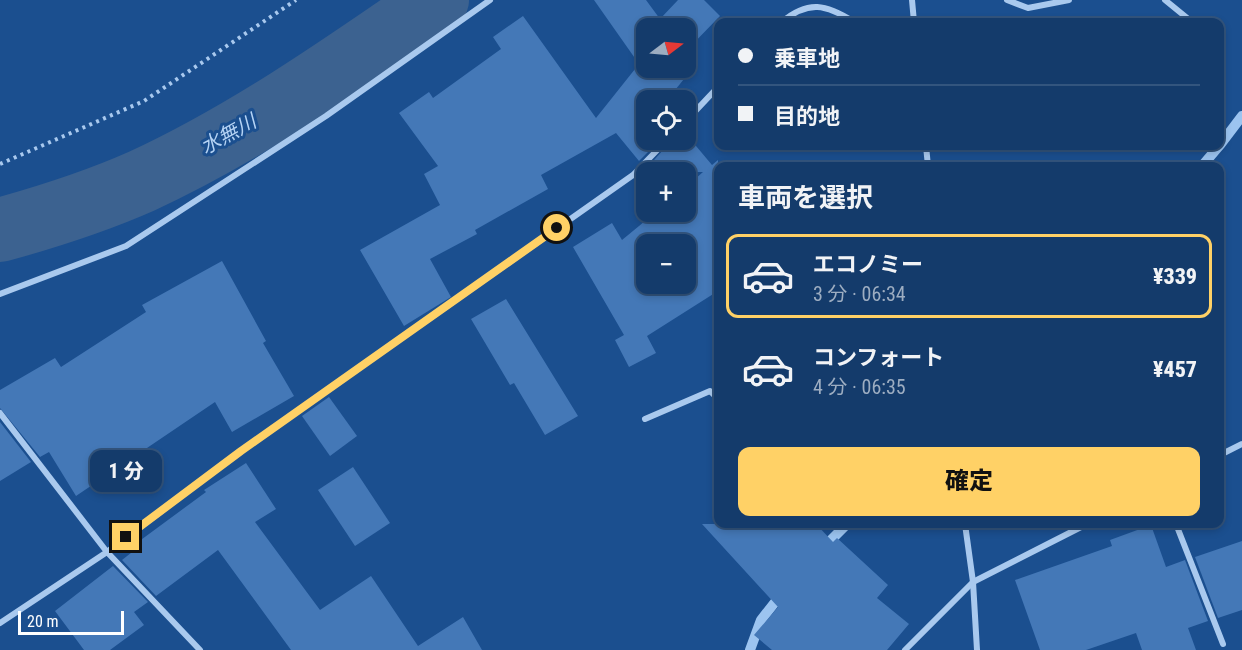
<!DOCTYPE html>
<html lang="ja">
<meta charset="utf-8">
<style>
:root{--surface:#143b6b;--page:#214673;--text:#f1f3f6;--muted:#9dadc1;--line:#33557e;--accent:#ffd166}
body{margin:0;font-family:"Roboto Condensed","Noto Sans JP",sans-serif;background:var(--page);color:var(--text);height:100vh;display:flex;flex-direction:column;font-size:22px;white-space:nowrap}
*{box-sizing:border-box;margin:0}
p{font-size:20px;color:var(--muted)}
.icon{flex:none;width:33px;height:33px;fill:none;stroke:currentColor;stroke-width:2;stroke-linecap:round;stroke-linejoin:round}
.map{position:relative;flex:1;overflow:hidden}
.panel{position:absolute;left:714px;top:162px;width:510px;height:366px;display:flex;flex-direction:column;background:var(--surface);border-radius:12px;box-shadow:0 3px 9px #0003,0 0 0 2px var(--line)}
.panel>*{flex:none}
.banner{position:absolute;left:714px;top:18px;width:510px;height:132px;border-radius:12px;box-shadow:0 3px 9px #0003,0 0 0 2px var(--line);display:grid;align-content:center;height:132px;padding:0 24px;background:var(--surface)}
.needle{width:39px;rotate:74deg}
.tools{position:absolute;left:636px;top:18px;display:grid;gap:12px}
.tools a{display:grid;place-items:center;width:60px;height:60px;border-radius:12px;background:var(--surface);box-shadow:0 3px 9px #0003,0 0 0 2px var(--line);font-size:30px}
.scale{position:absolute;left:18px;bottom:15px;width:106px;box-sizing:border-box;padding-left:6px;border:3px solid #fff;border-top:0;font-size:16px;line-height:21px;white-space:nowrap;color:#fff;-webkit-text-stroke:4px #1b4f8f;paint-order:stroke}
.end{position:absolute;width:27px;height:27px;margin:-14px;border:8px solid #ffd166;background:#111;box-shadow:0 0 0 3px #111}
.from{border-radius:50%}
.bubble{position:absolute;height:42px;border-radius:12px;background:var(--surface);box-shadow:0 3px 9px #0003,0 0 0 2px var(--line);font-size:20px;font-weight:800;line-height:42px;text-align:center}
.banner b{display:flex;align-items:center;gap:21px;height:57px;font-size:22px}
.banner b+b{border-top:2px solid var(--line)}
.banner i{width:15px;height:15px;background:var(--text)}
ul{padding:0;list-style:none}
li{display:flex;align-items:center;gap:18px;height:84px;margin:0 12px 9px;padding:0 12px;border:3px solid transparent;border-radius:12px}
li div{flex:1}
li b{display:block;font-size:22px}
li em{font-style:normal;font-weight:800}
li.current{border-color:var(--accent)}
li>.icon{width:54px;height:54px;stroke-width:1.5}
h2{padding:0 24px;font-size:27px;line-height:72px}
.action{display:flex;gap:12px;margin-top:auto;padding:12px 24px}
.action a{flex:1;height:69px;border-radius:12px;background:var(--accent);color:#111;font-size:24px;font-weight:800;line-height:69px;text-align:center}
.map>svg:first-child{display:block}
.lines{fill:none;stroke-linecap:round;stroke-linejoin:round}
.stream{stroke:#9cc4f0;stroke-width:10}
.river{stroke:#3c6290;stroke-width:64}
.building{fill:#4478b7;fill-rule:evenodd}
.path{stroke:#a9c9ee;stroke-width:4;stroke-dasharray:3 4.5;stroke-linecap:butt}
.minor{stroke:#a9c9ee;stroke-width:6}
.route{stroke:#ffd166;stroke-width:8}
.labels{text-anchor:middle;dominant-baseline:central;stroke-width:6;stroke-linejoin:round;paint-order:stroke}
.water-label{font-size:20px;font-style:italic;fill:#b5d3f5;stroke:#1b4f8f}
</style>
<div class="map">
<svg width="1242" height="650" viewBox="0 0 1242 650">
<rect width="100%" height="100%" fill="#1b4f8f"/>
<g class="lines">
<g class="stream">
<path d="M 1220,145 L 1242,116"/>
<path d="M 1202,166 L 1219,146"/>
<path d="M 822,549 L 847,524"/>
<path d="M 750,650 L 761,620 L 783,592"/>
</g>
<path class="river" d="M 0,230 C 47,217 97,201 142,181 C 246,133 343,65 437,0"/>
</g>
<g class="building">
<path d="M 594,0 L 646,0 L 660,19 L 678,0 L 704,0 L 720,16 L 686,51 L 686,28 L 646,28 L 646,68 L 670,68 L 684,79 L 667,100 L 646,100 L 646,126 L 636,140 L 660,140 L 639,161 L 616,133 L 541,175 L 548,189 L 475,230 L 477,234 L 430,259 L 451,297 L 404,326 L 360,250 L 440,205 L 424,174 L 438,166 L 399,113 L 429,92 L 433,98 L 501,49 L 493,37 L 523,16 L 596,118 L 639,64 Z"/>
<path d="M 672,140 L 691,140 L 712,165 L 718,160 L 718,291 L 647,336 L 656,353 L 629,367 L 615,340 L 624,335 L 573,247 L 612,223 L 622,240 L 656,212 L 686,212 L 686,187 L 703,172 L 648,172 L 646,169 ZM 646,244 L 686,244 L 686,284 L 646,284 Z"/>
<path d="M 222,261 L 266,341 L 263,343 L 294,396 L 232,432 L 215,402 L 76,496 L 49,452 L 40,457 L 0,408 L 0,390 L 55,358 L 61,367 L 146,312 L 142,305 Z"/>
<path d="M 506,299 L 578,416 L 545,435 L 514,383 L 510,385 L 471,319 Z"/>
<path d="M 329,397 L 357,436 L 330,456 L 302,416 Z"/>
<path d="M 0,422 L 31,462 L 0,481 Z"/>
<path d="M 246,463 L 276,509 L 255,522 L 320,610 L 371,576 L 418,646 L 463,617 L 482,650 L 291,650 L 218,550 L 156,596 L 122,560 L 136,549 L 134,545 L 206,492 L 204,490 Z"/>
<path d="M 353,467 L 390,523 L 355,546 L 318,490 Z"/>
<path d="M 702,524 L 816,524 L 833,542 L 837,538 L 888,585 L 877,598 L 909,624 L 887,650 L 772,650 L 754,635 L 778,607 Z"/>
<path d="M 1151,525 L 1166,567 L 1185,560 L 1208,621 L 1188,628 L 1196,650 L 1142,650 L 1136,633 L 1086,650 L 1040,650 L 1015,580 L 1112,546 L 1110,540 Z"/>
<path d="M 1242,541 L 1242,610 L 1218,618 L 1195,557 Z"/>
<path d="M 113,566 L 148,602 L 134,612 L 144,625 L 110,650 L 84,650 L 55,611 Z"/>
</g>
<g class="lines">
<path class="path" d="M 0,164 L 144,101 L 296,0"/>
<g class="minor">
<path d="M 912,0 L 914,22"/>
<path d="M 1007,0 L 1028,8 L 1069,0"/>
<path d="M 1165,0 L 1192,22"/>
<path d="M 782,22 C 808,0 826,4 854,22"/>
<path d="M 1220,45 L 1221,47"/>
<path d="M 686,121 L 718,87"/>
<path d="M 926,146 L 928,166"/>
<path d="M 0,294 L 126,246 L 326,116 L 490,0"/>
<path d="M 0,413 L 107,552 L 0,623"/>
<path d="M 645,419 L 710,391 L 718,399"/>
<path d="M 1220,455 L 1242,444"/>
<path d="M 965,524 L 973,582 L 977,650"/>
<path d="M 1176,524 L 1223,644"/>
<path d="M 200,650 L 107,552 L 241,451 L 633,175 L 667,140"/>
<path d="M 905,650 L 973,582 L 1087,524"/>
</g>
</g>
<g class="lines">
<path class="route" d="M 126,537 L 241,451 L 557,228"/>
</g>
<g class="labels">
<g class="water-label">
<text transform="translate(228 134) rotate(-29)">水無川</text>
</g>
</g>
</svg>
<div class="tools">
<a><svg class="needle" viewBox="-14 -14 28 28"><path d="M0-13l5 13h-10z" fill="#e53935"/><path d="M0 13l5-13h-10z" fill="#9dadc1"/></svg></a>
<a><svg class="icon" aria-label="locate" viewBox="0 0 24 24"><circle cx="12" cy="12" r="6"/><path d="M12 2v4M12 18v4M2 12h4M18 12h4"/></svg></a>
<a>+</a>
<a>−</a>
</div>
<div class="scale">20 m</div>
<i class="end from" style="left:557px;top:228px"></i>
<i class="end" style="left:126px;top:537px"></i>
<div class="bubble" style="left:90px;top:450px;width:72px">1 分</div>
<div class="banner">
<b><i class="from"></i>乗車地</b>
<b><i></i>目的地</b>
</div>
<section class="panel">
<h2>車両を選択</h2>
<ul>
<li class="current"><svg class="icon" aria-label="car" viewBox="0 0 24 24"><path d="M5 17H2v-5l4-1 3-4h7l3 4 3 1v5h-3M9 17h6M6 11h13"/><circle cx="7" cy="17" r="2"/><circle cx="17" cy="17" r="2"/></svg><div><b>エコノミー</b><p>3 分 · 06:34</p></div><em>¥339</em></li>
<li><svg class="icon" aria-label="car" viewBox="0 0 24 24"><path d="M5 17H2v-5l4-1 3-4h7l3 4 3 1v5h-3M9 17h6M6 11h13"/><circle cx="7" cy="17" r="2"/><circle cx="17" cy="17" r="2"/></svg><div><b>コンフォート</b><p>4 分 · 06:35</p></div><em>¥457</em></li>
</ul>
<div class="action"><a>確定</a></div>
</section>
</div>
